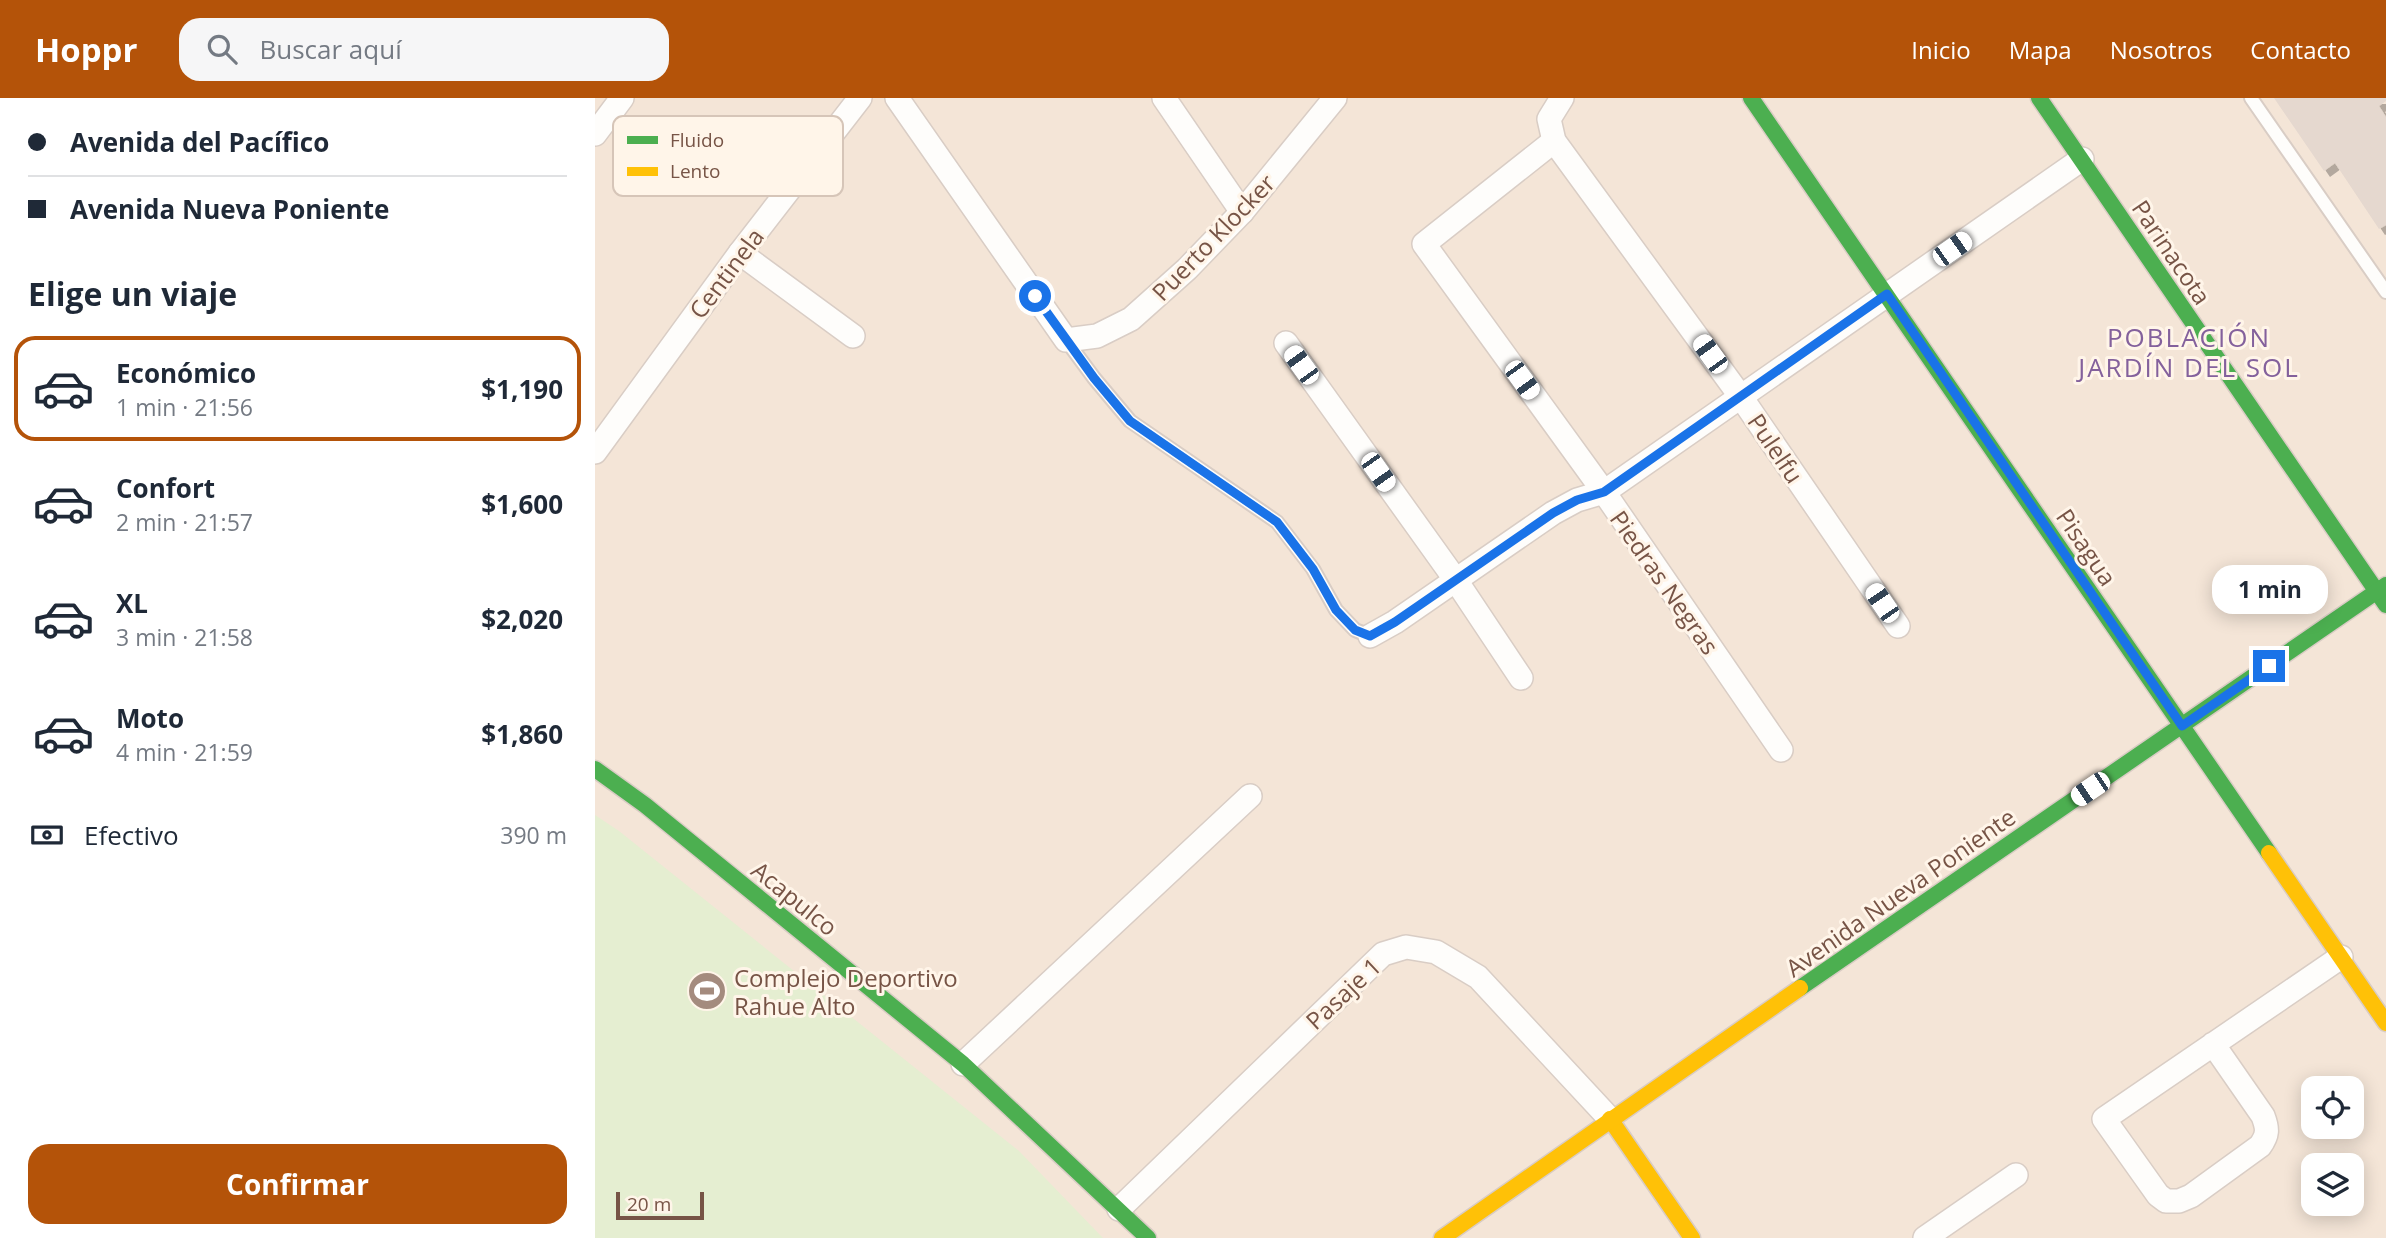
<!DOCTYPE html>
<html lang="es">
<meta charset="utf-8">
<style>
:root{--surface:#fff;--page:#f6f6f7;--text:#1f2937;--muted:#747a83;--line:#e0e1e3;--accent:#b45309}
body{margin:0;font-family:"Open Sans",sans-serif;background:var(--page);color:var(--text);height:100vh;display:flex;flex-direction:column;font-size:26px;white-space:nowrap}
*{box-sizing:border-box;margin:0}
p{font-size:23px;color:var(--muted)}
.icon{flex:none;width:38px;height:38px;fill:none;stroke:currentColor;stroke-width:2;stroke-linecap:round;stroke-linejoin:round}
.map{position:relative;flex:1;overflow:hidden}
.details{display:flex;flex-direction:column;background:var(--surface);width:595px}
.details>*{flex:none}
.banner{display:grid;align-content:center;height:154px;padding:0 28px;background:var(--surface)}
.tools{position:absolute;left:1706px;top:978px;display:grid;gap:14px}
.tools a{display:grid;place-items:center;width:63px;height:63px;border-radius:14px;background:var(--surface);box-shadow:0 4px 18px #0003;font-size:35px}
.scale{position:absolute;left:21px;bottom:18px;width:88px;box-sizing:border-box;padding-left:7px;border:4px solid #775446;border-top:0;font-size:19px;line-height:24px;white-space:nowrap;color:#775446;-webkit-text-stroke:5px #fff5e9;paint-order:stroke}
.end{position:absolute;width:32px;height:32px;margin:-16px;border:9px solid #1a73e8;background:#fff;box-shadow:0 0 0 4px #fff}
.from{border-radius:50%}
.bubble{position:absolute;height:49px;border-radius:21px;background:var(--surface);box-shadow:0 4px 18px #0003;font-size:23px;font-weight:700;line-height:49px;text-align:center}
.car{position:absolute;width:21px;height:42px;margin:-21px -10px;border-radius:9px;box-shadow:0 0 5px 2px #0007;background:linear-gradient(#fff 24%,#345 0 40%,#fff 0 76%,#345 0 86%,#fff 0)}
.banner b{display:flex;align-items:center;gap:24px;height:66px;font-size:26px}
.banner b+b{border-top:2px solid var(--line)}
.banner i{width:18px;height:18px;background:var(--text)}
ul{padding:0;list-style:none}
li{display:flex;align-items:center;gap:21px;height:105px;margin:0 14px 10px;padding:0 14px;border:4px solid transparent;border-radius:21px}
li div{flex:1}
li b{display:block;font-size:26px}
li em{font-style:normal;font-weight:700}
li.on{border-color:var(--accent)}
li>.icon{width:63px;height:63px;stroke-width:1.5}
h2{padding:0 28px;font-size:32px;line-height:84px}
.pay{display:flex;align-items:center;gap:18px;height:77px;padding:0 28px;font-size:26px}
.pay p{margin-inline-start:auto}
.cta{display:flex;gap:14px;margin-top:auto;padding:14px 28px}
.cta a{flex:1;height:80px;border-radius:21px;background:var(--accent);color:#fff;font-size:28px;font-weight:700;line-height:80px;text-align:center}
header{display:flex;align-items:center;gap:42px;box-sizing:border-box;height:98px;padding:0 35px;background:var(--accent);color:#fff}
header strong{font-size:33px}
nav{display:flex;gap:38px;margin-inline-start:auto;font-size:24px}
.search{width:490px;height:63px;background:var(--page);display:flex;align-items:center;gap:18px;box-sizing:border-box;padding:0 24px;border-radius:21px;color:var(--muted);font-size:26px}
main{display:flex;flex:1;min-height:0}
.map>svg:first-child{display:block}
.residential{fill:#f4e5d7;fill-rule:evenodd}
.green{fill:#e5eed1}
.building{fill:#e5d8cf;filter:url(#shadow)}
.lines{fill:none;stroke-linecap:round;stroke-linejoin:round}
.lane-casing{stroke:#d9cdc5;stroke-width:16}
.street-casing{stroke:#d9cdc5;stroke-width:26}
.fast-casing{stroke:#d9ccc4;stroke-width:19}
.slow-casing{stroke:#d9ccc4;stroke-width:19}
.lane{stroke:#fefdfb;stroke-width:12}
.street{stroke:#fefdfb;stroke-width:23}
.fast{stroke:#4caf50;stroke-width:16}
.slow{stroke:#ffc107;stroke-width:16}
.route{stroke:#1a73e8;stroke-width:9}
.labels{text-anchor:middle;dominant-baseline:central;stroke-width:6;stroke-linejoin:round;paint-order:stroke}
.street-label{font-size:24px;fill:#775446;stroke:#fff5e9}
.poi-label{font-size:24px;fill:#775446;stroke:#fff5e9;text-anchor:start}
.neighbourhood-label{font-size:26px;letter-spacing:2px;fill:#84619c;stroke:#fff5e9}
.key{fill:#fff5e9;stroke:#d6c5b8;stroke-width:2}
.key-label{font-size:19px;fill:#775446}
</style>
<header>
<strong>Hoppr</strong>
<div class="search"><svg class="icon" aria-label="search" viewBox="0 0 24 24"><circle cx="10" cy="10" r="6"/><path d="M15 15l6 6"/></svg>Buscar aquí</div>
<nav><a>Inicio</a><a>Mapa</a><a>Nosotros</a><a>Contacto</a></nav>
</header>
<main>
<section class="details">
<div class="banner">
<b><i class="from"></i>Avenida del Pacífico</b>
<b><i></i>Avenida Nueva Poniente</b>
</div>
<h2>Elige un viaje</h2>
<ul>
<li class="on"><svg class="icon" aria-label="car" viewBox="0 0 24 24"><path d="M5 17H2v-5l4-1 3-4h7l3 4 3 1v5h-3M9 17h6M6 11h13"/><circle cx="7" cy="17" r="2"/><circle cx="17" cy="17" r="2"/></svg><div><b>Económico</b><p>1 min · 21:56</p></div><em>$1,190</em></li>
<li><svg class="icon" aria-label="car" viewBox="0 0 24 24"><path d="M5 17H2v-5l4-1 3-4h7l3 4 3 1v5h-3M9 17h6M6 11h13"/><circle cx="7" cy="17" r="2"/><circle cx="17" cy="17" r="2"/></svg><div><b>Confort</b><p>2 min · 21:57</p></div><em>$1,600</em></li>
<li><svg class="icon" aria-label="car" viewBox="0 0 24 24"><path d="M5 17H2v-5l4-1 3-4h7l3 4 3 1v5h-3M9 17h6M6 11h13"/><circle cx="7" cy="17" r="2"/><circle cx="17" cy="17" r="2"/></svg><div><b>XL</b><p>3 min · 21:58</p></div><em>$2,020</em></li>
<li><svg class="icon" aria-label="car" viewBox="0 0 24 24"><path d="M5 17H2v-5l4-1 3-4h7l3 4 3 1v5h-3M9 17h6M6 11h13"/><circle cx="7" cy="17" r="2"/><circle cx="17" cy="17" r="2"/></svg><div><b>Moto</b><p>4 min · 21:59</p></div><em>$1,860</em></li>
</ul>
<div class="pay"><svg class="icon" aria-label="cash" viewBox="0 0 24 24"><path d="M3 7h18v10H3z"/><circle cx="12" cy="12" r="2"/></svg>Efectivo<p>390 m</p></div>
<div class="cta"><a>Confirmar</a></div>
</section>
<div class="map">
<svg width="1791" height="1140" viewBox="0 0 1791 1140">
<defs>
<filter id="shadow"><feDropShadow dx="6" dy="6" stdDeviation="0" flood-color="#0004"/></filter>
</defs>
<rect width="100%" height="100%" fill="#f8f0e7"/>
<path class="residential" d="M 0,0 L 1791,0 L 1791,1140 L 0,1140 ZM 1718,990 L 1757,990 L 1757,1029 L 1718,1029 ZM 1718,1068 L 1757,1068 L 1757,1106 L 1718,1106 Z"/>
<path class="green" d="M 0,717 L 24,733 L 424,1053 L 508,1140 L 0,1140 Z"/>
<path class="building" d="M 1679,0 L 1791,0 L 1791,3 L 1784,8 L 1791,19 L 1791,127 L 1784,131 L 1740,65 L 1729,73 Z"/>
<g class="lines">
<defs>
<g id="lane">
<path d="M 1656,0 L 1791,194"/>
<path d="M 471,242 L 499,280 L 535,323 L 682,424 L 718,471 L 741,512 L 760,532 L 775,538"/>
</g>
<g id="street">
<path d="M 302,0 L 471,242 L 502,238 L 536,221 L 592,171 L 647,114 L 740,0"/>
<path d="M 569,0 L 647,114"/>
<path d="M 967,0 L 954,21 L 959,43 L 1146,299 L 1303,528"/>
<path d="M 0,36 L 27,0"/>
<path d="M 959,43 L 829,146 L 1009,394 L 1186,652"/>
<path d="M 145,155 L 258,238"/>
<path d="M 691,245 L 860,481 L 926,580"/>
<path d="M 0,354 L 145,155 L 265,0"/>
<path d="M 775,538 L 800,524 L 958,415 L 982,402 L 1009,394 L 1487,61"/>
<path d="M 1618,946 L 1668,1018 C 1673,1031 1673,1037 1665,1048 L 1596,1098 L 1584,1103 L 1571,1103 L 1563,1097 L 1509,1021 L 1746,859"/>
<path d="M 368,966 L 655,698"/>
<path d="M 524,1111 L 788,856 L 811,849 L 841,854 L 883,879 L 1015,1021"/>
<path d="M 1330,1140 L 1421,1077"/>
</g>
<g id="fast">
<path d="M 1156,0 L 1674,755"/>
<path d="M 1444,0 L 1791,507"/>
<path d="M 0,671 L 50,707 L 368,966 L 553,1140"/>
<path d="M 1205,890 L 1791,487"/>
</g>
<g id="slow">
<path d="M 1674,755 L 1791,925"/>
<path d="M 1015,1021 L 1097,1140"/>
<path d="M 847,1140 L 1205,890"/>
</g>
</defs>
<use href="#lane" class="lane-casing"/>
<use href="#street" class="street-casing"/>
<use href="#fast" class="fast-casing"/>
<use href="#slow" class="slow-casing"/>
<use href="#lane" class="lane"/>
<use href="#street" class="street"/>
<use href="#fast" class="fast"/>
<use href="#slow" class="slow"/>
</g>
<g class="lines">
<path class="route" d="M 440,198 L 499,280 L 535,323 L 682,424 L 718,471 L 741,512 L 760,532 L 775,538 L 800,524 L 958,415 L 982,402 L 1009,394 L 1292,196 L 1587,628 L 1674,568"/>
</g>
<defs>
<symbol id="stadium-disc" viewBox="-11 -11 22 22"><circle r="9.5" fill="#a48b7e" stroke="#fff5e9"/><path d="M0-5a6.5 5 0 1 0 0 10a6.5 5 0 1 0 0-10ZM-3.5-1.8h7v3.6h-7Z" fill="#fff"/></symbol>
</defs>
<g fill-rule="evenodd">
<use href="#stadium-disc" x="90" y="871" width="44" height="44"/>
</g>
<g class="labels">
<g class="street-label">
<text transform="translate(618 139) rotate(-46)">Puerto Klocker</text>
<text transform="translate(1577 154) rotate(56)">Parinacota</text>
<text transform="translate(131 175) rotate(-53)">Centinela</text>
<text transform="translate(1181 350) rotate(56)">Pulelfu</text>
<text transform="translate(1492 449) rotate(56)">Pisagua</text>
<text transform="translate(1070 484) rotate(55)">Piedras Negras</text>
<text transform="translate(1305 794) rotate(-35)">Avenida Nueva Poniente</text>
<text transform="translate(200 800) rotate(39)">Acapulco</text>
<text transform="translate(748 895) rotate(-43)">Pasaje 1</text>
</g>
<g class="poi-label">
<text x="139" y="879">Complejo Deportivo<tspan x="139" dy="28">Rahue Alto</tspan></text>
</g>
<g class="neighbourhood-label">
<text x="1594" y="239">POBLACIÓN<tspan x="1594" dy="30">JARDÍN DEL SOL</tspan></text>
</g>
</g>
<rect x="18" y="18" width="230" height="80" rx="10" class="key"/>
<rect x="32" y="38" width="31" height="8" fill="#4caf50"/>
<rect x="32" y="69" width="31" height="9" fill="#ffc107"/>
<g class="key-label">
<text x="75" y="49">Fluido</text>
<text x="75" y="80">Lento</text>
</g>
</svg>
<div class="tools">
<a><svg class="icon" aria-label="locate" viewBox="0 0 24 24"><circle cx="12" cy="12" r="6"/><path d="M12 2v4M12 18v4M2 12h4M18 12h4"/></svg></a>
<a><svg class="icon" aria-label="layers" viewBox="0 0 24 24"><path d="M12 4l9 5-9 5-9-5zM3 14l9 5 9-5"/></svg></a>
</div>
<div class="scale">20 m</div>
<i class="end from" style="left:440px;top:198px"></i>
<i class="end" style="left:1674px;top:568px"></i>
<div class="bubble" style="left:1617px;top:467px;width:116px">1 min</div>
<i class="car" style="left:1357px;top:151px;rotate:55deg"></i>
<i class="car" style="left:1115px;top:256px;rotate:324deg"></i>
<i class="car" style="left:706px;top:267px;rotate:324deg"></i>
<i class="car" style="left:927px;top:282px;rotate:144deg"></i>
<i class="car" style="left:783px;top:374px;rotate:145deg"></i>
<i class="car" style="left:1287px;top:505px;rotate:326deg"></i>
<i class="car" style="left:1495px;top:691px;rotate:236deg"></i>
</div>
</main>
